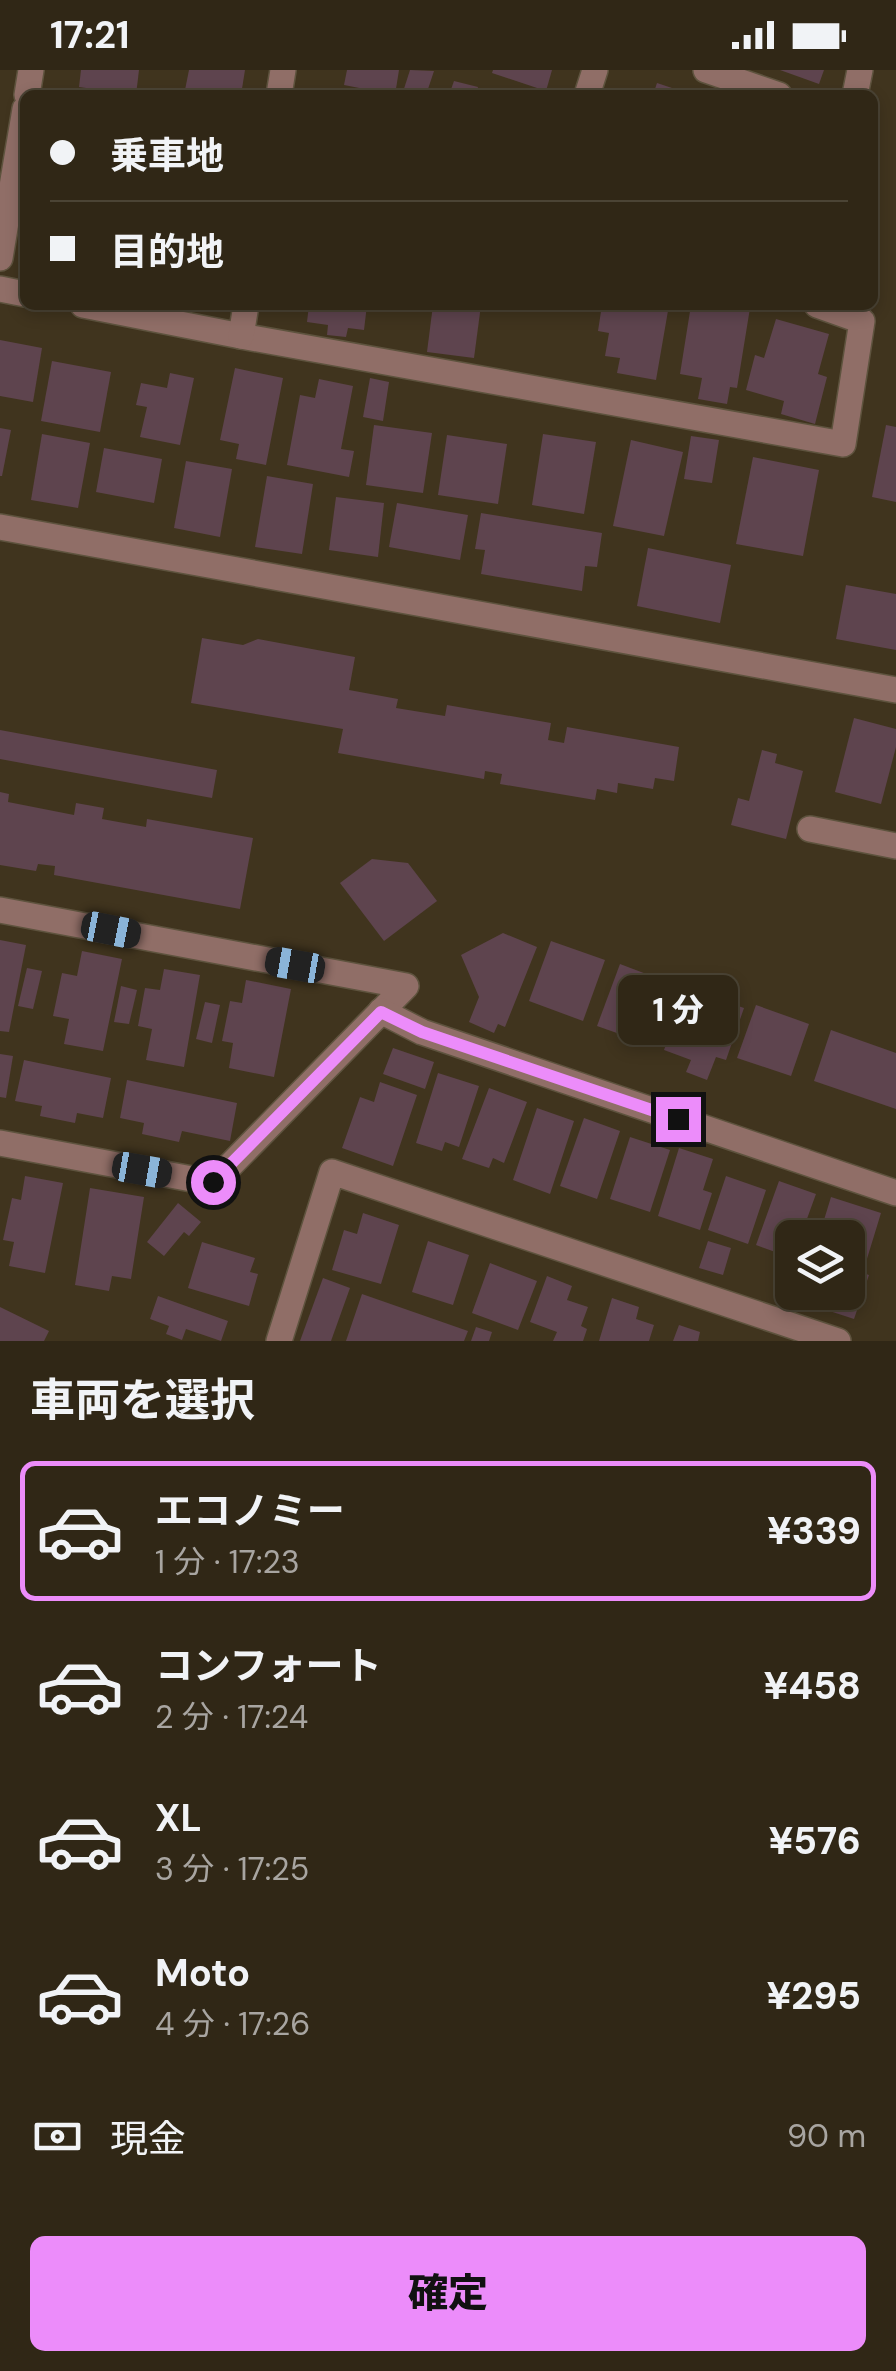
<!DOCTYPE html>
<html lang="ja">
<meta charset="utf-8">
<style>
:root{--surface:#302716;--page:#382f1f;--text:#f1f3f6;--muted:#a8a5a1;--line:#4b4435;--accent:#ec8cfa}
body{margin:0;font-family:"DM Sans","Noto Sans JP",sans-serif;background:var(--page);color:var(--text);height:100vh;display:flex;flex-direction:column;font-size:38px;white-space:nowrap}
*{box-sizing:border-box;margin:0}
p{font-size:32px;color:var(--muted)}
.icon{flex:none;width:55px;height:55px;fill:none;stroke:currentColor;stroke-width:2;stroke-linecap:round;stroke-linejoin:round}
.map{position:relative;height:1271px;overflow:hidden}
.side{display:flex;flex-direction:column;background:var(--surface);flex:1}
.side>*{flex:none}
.hud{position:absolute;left:20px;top:20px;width:858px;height:220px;border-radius:15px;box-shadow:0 5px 15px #0003,0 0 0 2px var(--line);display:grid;align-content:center;height:220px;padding:0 30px;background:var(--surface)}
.fabs{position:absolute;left:775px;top:1150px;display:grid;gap:20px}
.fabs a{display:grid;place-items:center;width:90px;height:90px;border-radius:15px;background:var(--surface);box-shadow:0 5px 15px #0003,0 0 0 2px var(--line);font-size:50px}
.end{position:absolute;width:45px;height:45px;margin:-22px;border:12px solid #ec8cfa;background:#111;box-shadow:0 0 0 5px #111}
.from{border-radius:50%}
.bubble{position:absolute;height:70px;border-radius:15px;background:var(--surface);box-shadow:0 5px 15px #0003,0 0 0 2px var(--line);font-size:32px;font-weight:800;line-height:70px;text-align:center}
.car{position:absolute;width:30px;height:60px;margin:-30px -15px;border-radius:12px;box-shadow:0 0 8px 2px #0007;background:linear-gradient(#222 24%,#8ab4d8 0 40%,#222 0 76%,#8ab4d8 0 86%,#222 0)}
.hud b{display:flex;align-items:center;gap:35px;height:95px;font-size:38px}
.hud b+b{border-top:2px solid var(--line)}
.hud i{width:25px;height:25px;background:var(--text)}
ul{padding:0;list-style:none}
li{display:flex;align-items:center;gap:30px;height:140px;margin:0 20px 15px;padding:0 10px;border:5px solid transparent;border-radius:15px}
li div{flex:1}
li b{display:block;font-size:38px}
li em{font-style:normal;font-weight:800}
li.on{border-color:var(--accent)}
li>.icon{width:90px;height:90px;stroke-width:1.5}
h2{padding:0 30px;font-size:45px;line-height:120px}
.pay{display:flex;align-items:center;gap:25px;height:110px;padding:0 30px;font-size:38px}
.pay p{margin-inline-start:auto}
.primary-button{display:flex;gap:20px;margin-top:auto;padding:20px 30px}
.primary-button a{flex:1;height:115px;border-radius:15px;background:var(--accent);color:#111;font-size:40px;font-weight:800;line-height:115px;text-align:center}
.status{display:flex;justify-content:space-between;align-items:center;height:70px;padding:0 50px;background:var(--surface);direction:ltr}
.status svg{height:28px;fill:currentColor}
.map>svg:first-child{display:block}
.building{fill:#5e444e}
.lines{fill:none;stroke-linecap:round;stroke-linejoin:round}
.minor-casing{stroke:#5e533e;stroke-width:28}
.minor{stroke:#906e67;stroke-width:25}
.route{stroke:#ec8cfa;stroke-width:12}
</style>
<div class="status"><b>17:21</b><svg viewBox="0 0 49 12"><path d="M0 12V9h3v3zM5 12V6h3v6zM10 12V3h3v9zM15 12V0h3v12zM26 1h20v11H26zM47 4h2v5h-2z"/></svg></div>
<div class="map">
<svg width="896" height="1271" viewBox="0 0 896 1271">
<rect width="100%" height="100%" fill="#40341e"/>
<g class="building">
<path d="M 81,0 L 139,0 L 136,25 L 79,17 Z"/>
<path d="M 189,0 L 245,0 L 241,25 L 184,25 Z"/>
<path d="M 347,0 L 399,0 L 395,25 L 344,15 Z"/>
<path d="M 410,0 L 434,1 L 426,25 L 402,25 Z"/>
<path d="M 493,0 L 552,0 L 546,21 L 492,3 Z"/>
<path d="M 780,0 L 824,0 L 819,14 Z"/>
<path d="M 454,11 L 478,17 L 476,25 L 449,25 Z"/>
<path d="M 657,13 L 690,24 L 690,25 L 653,25 Z"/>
<path d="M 309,235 L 367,235 L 364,260 L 348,258 L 346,267 L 327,265 L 328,255 L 307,252 Z"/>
<path d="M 433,235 L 481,235 L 474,288 L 427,282 Z"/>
<path d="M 602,235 L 669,235 L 656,310 L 617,303 L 620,288 L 605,286 L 609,263 L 598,261 Z"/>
<path d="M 691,235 L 734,235 L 750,238 L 737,318 L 730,317 L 727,334 L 698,329 L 702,308 L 680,304 Z"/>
<path d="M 776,249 L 829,264 L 818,304 L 827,307 L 815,354 L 781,344 L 784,331 L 746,320 L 755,285 L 764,288 Z"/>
<path d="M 0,270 L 42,278 L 33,332 L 0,326 Z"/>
<path d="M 52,291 L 111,302 L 100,362 L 41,351 Z"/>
<path d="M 235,298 L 283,308 L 266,395 L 236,389 L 239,374 L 220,370 Z"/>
<path d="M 170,303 L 194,308 L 180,375 L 140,367 L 147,337 L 136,335 L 141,313 L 167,318 Z"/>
<path d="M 370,308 L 389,312 L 383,351 L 363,347 Z"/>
<path d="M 319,309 L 353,316 L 341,379 L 354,381 L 349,407 L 287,395 L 300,325 L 315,328 Z"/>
<path d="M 374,355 L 432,363 L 423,423 L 366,415 Z"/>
<path d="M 886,355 L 896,357 L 896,432 L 872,427 Z"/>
<path d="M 0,358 L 11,360 L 2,406 L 0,406 Z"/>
<path d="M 42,364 L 90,373 L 78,438 L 31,430 Z"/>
<path d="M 543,364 L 596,372 L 584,444 L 532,435 Z"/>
<path d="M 447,365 L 507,374 L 498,434 L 438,425 Z"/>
<path d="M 691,366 L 719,370 L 712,413 L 684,409 Z"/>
<path d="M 631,370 L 683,382 L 664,466 L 613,456 Z"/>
<path d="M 104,378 L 162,389 L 154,433 L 96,422 Z"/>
<path d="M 753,387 L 819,400 L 803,486 L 736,474 Z"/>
<path d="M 186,391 L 232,399 L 220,467 L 174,458 Z"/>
<path d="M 267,406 L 313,414 L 302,484 L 255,477 Z"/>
<path d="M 336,427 L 384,433 L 378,487 L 329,480 Z"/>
<path d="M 397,433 L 468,445 L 460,490 L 389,477 Z"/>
<path d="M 481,443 L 602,463 L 597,497 L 585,496 L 582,521 L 481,504 L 485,480 L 475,479 Z"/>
<path d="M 648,478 L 731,495 L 720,553 L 637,536 Z"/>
<path d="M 846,515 L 896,524 L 896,580 L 836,569 Z"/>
<path d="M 202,568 L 243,575 L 258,569 L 355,587 L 349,620 L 398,629 L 396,638 L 445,646 L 447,635 L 551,653 L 548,670 L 564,673 L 567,657 L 679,677 L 674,711 L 655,708 L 653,719 L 618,713 L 617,723 L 597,719 L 595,730 L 500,714 L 502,704 L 485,701 L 484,709 L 338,683 L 343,659 L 191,633 Z"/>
<path d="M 854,648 L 896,659 L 896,677 L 881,734 L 835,722 Z"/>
<path d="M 0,660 L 217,700 L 212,728 L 0,689 Z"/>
<path d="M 762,680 L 777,684 L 775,693 L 803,701 L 786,769 L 731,755 L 738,728 L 749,731 Z"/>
<path d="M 0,722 L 9,724 L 8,732 L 74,745 L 76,733 L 104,738 L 102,749 L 146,757 L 147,749 L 253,768 L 240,839 L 54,805 L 55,796 L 38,794 L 36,801 L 0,795 Z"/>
<path d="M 372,789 L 408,793 L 437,831 L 384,871 L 340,813 Z"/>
<path d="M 503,863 L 537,877 L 505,957 L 498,954 L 494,963 L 469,952 L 479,927 L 461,885 Z"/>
<path d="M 0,870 L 26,875 L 9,962 L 0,961 Z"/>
<path d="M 551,871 L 605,890 L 583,951 L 529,931 Z"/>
<path d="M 82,881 L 122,889 L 103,981 L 64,974 L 69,949 L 53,946 L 62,903 L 77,906 Z"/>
<path d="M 620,894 L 670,913 L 648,974 L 597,956 Z"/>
<path d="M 27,898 L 42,901 L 33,939 L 18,936 Z"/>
<path d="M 164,899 L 200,905 L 184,997 L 146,990 L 152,959 L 138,956 L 145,918 L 160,920 Z"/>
<path d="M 246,910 L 291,919 L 274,1007 L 229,998 L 233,973 L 222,971 L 230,931 L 242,933 Z"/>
<path d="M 121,916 L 137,920 L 129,954 L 114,952 Z"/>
<path d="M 686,918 L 744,938 L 726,990 L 716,987 L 707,1010 L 686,1002 L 691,990 L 664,980 Z"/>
<path d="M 205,932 L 220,935 L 212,973 L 196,969 Z"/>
<path d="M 756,935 L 809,954 L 791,1006 L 737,988 Z"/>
<path d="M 831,960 L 896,983 L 896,1039 L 814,1011 Z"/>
<path d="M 393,978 L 434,992 L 425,1019 L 383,1004 Z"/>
<path d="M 0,984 L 13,986 L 6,1028 L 0,1027 Z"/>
<path d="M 24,990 L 111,1008 L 103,1048 L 77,1043 L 75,1053 L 40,1046 L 42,1036 L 15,1031 Z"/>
<path d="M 438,1003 L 479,1016 L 459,1077 L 445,1072 L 442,1081 L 416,1073 Z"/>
<path d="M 127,1010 L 237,1033 L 230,1071 L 182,1061 L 179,1072 L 142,1064 L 144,1053 L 120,1048 Z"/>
<path d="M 380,1012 L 417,1025 L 393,1096 L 342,1078 L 360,1027 L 374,1032 Z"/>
<path d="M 489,1018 L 527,1032 L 504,1093 L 493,1088 L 489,1098 L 462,1089 Z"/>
<path d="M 537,1038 L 574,1051 L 550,1124 L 513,1110 Z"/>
<path d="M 584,1048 L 620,1061 L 597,1129 L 560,1116 Z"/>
<path d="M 630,1067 L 670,1080 L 650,1142 L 610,1129 Z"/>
<path d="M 679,1078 L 713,1089 L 703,1120 L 712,1123 L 700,1160 L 658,1146 Z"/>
<path d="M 25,1106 L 63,1113 L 45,1203 L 9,1196 L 14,1172 L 3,1170 L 12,1128 L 21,1130 Z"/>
<path d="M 726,1106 L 766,1120 L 748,1174 L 708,1160 Z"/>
<path d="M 779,1111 L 816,1124 L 800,1168 L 792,1168 L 792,1188 L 756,1175 Z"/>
<path d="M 90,1118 L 144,1127 L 131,1209 L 112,1206 L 109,1221 L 75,1215 Z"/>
<path d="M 831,1127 L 881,1143 L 866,1192 L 848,1186 L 848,1168 L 834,1168 L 820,1163 Z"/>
<path d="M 178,1133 L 201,1152 L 189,1166 L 184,1162 L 164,1186 L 147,1172 Z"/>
<path d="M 363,1143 L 399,1155 L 381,1214 L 332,1200 L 344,1160 L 357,1164 Z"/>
<path d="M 428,1171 L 469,1185 L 453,1235 L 412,1222 Z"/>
<path d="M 708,1171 L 731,1178 L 723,1205 L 699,1198 Z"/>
<path d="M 202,1172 L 255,1188 L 250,1202 L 258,1204 L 249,1236 L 188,1218 Z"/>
<path d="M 490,1193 L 537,1211 L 518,1260 L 472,1243 Z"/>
<path d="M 848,1198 L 869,1205 L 854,1249 L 796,1230 L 798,1222 L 848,1222 Z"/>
<path d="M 547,1206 L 572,1216 L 567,1230 L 588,1237 L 581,1256 L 587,1259 L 583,1271 L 553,1271 L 557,1262 L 530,1252 Z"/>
<path d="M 323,1208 L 350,1218 L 331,1271 L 300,1271 Z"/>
<path d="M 362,1224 L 468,1261 L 464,1271 L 346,1271 Z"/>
<path d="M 158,1226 L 228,1251 L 221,1271 L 186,1259 L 182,1270 L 166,1264 L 169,1256 L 150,1249 Z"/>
<path d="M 612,1228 L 639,1237 L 636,1249 L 654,1255 L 649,1271 L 599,1271 Z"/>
<path d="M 0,1237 L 49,1261 L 44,1271 L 0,1271 Z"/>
<path d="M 679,1255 L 700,1262 L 698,1271 L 673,1271 Z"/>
<path d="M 476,1257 L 492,1262 L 489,1271 L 471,1271 Z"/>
</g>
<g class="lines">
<defs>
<g id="minor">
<path d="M 706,0 L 779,25"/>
<path d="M 27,25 L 31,0"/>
<path d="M 279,25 L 283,0"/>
<path d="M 587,25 L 595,0"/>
<path d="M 855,25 L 860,0"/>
<path d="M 0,188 L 25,39"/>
<path d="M 0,219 L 25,224"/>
<path d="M 83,235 L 241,266 L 843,374 L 862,251 L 817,235"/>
<path d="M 241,266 L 246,235"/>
<path d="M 0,457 L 896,620"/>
<path d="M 810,759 L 896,776"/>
<path d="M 0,840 L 406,916 L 213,1113 L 0,1073"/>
<path d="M 381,941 L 422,962 L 896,1123"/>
<path d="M 279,1271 L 332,1102 L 838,1271"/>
</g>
</defs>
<use href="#minor" class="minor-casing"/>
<use href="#minor" class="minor"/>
</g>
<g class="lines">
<path class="route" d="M 213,1112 L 381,942 L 422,962 L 678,1049"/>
</g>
</svg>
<div class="fabs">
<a><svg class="icon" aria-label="layers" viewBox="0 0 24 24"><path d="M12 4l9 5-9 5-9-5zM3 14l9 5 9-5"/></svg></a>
</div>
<i class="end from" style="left:213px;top:1112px"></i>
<i class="end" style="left:678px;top:1049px"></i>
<div class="bubble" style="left:618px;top:905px;width:120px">1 分</div>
<i class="car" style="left:111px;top:860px;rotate:101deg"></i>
<i class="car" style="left:295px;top:895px;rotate:280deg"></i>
<i class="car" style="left:142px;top:1100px;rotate:100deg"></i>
<div class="hud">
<b><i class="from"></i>乗車地</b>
<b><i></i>目的地</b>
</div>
</div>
<section class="side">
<h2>車両を選択</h2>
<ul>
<li class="on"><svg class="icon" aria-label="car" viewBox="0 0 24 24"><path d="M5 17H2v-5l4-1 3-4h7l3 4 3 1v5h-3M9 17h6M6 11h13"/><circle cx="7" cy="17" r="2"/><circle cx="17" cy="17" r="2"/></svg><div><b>エコノミー</b><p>1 分 · 17:23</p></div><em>¥339</em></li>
<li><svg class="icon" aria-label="car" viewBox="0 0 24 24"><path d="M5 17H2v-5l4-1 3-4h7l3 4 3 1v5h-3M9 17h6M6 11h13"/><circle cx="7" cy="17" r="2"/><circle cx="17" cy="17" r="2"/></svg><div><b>コンフォート</b><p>2 分 · 17:24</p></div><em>¥458</em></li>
<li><svg class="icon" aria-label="car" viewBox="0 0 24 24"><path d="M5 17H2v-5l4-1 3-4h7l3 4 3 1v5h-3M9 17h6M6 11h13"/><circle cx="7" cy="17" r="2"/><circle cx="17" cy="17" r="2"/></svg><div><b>XL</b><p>3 分 · 17:25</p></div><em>¥576</em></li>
<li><svg class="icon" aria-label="car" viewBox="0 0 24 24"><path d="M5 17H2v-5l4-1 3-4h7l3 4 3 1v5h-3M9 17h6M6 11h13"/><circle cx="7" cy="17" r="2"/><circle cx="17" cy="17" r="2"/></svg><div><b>Moto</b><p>4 分 · 17:26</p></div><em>¥295</em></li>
</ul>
<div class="pay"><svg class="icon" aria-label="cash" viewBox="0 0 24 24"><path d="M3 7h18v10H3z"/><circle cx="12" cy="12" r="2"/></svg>現金<p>90 m</p></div>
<div class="primary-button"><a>確定</a></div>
</section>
